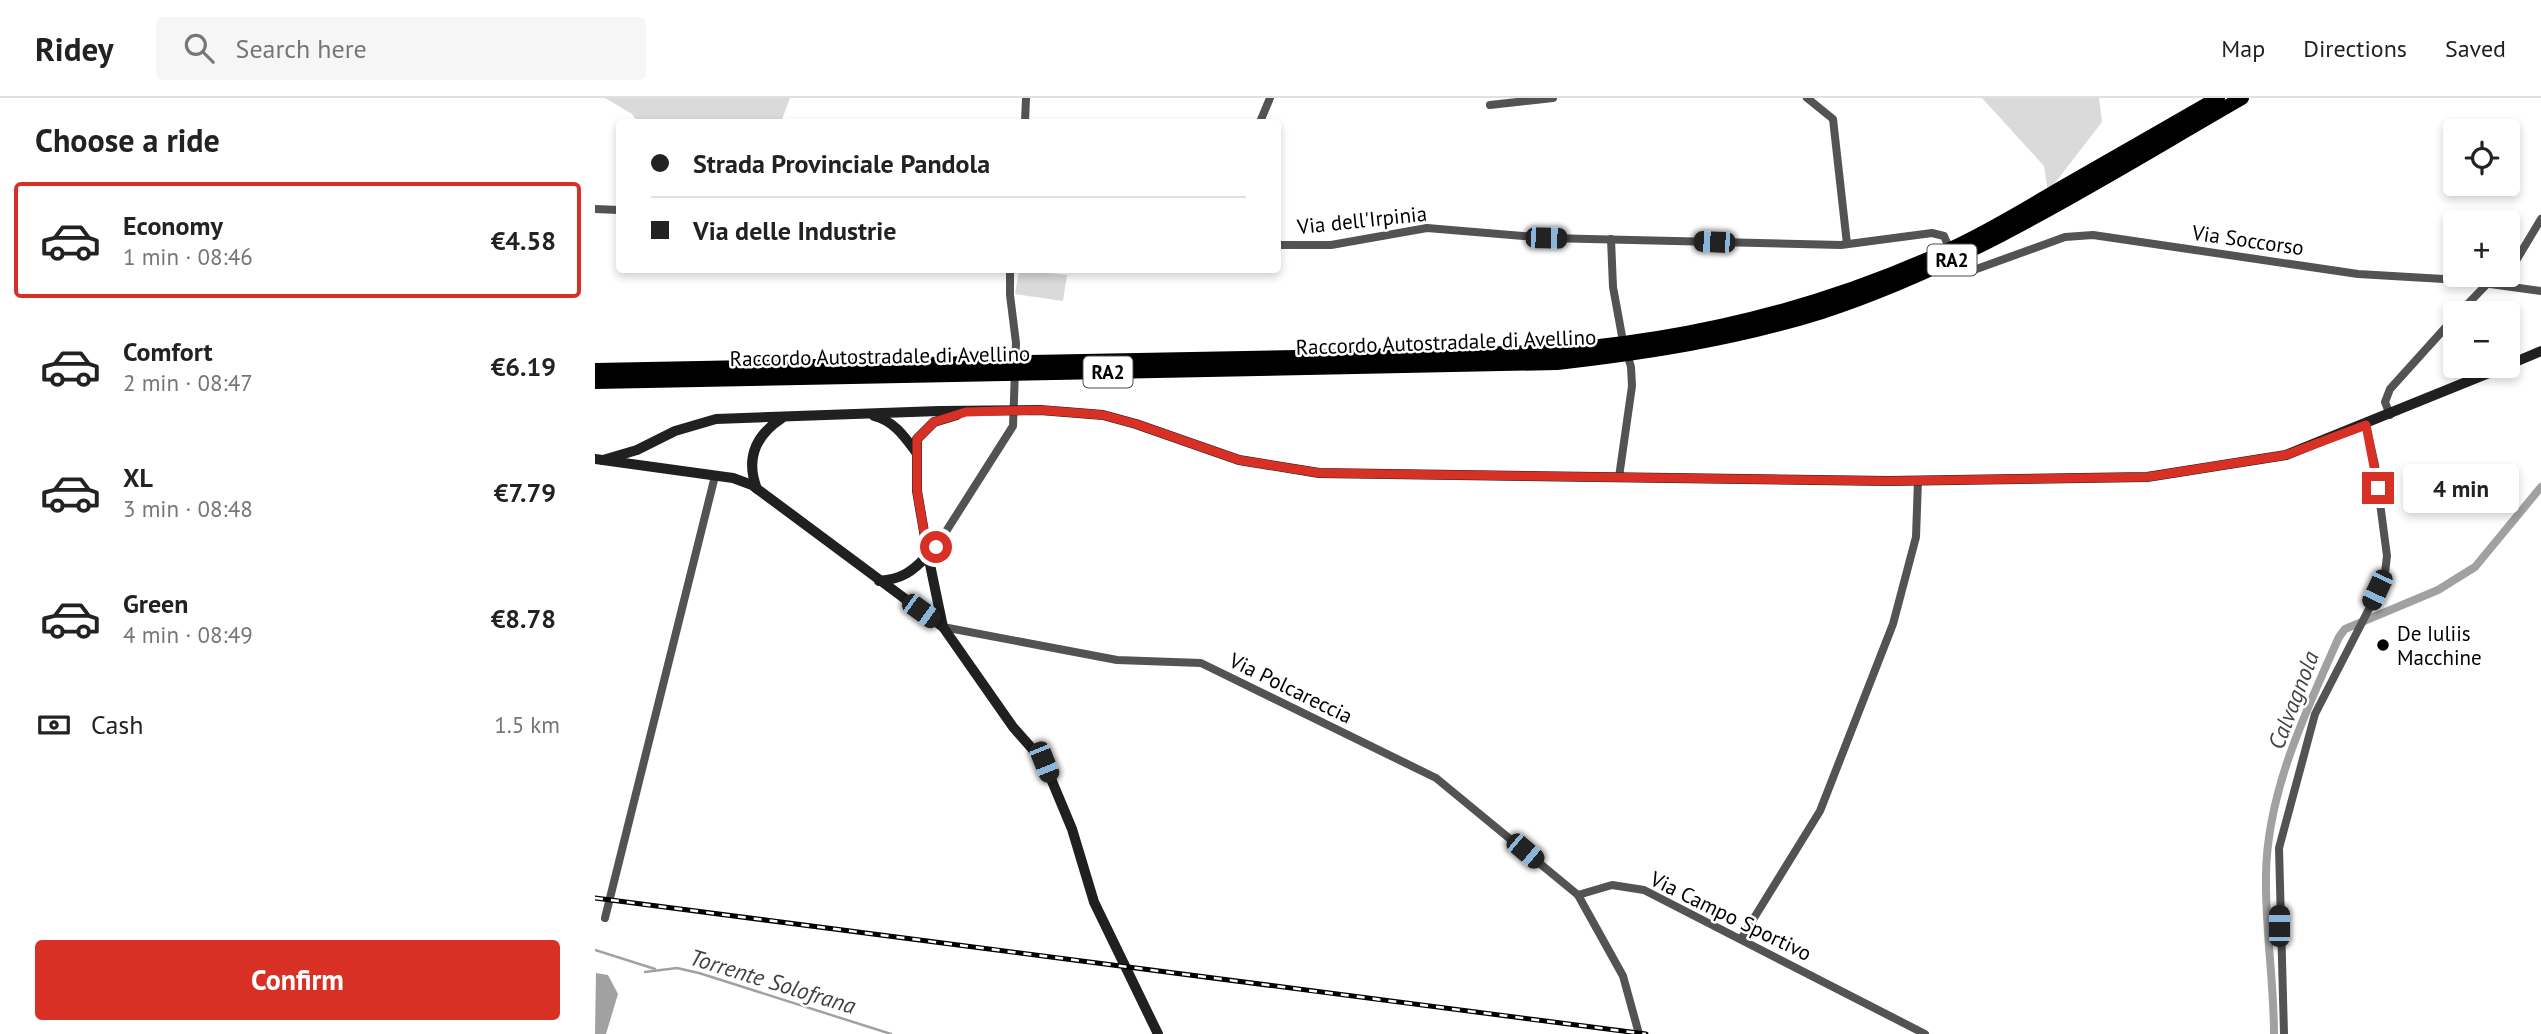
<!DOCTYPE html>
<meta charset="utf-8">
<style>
:root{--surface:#fff;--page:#f6f6f6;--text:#222;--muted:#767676;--line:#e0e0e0;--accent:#d93025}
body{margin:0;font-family:"PT Sans",sans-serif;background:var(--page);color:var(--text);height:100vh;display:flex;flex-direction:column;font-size:26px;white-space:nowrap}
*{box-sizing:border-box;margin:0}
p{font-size:23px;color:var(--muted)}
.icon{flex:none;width:38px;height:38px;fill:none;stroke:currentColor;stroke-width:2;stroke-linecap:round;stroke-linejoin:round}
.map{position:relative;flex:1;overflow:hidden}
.drawer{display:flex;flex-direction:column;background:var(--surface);width:595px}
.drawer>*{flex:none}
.banner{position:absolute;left:21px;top:21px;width:665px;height:154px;border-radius:7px;box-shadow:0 4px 10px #0003;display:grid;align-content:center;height:154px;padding:0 35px;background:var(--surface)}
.fabs{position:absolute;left:1848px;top:21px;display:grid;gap:14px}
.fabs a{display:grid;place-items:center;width:77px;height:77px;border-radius:7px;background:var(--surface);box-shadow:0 4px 10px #0003;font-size:35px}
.end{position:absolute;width:32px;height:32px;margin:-16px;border:9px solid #d93025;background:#fff;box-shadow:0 0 0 4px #fff}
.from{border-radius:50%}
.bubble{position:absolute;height:49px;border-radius:7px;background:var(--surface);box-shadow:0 4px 10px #0003;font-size:23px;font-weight:600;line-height:49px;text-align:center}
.car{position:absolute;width:21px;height:42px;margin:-21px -10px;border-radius:9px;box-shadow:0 0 5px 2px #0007;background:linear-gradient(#222 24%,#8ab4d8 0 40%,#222 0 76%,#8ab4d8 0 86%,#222 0)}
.banner b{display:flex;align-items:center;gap:24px;height:66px;font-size:26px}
.banner b+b{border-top:2px solid var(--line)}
.banner i{width:18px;height:18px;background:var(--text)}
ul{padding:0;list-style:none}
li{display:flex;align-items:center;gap:21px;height:116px;margin:0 14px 10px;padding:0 21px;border:4px solid transparent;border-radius:7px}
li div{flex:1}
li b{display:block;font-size:26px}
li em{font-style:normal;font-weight:600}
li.active{border-color:var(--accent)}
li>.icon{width:63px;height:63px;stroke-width:1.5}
h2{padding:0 35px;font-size:32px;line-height:84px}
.pay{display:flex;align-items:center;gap:18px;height:77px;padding:0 35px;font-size:26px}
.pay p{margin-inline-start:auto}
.primary-button{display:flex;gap:14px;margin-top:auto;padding:14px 35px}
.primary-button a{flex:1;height:80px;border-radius:7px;background:var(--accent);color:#fff;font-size:28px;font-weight:600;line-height:80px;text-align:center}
header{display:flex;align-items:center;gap:42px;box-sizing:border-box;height:98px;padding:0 35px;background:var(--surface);border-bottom:2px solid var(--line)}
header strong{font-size:33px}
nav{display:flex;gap:38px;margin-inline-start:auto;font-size:24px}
.search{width:490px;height:63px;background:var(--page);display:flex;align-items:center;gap:18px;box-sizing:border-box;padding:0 24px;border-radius:7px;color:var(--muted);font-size:26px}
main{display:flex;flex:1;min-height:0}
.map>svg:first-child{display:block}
.green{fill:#dadada}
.water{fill:#a1a1a1}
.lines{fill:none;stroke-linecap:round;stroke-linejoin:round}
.stream{stroke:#a1a1a1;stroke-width:2.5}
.canal{stroke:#a1a1a1;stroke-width:8}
.street{stroke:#535353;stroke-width:8}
.secondary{stroke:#202020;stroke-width:10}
.highway{stroke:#000;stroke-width:14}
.rail-casing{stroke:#000;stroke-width:5}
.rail{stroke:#fff;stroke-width:2.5;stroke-dasharray:8;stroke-linecap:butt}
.route{stroke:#d93025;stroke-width:9}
.poi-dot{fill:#000;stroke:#fff;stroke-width:2.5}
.labels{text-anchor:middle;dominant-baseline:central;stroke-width:5;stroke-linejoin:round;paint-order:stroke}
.shield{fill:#fff;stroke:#4c4c4c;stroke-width:2}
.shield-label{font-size:19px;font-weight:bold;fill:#000}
.street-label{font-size:21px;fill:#000;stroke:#fff}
.poi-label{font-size:21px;fill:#000;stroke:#fff;text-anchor:start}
.water-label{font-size:23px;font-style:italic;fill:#424242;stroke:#fff}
</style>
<header>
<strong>Ridey</strong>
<div class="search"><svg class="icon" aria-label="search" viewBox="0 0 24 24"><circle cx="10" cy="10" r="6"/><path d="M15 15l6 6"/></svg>Search here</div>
<nav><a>Map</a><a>Directions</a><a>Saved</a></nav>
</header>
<main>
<section class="drawer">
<h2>Choose a ride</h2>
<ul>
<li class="active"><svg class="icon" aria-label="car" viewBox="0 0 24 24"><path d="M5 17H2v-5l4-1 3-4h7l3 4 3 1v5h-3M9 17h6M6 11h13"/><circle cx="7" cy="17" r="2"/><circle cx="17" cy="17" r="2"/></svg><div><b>Economy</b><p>1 min · 08:46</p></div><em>€4.58</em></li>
<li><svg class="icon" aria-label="car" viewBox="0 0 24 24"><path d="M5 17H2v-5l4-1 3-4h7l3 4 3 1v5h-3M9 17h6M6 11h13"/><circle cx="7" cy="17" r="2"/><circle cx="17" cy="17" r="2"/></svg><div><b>Comfort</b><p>2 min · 08:47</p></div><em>€6.19</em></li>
<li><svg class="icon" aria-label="car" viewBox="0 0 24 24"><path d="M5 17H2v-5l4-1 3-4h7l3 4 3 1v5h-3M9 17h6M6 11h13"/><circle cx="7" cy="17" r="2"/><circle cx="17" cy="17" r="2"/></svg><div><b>XL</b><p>3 min · 08:48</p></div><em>€7.79</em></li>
<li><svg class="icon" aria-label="car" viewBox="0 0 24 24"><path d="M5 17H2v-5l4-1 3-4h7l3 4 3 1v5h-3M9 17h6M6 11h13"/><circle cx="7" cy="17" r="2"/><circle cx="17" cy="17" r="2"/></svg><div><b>Green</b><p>4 min · 08:49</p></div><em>€8.78</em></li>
</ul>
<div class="pay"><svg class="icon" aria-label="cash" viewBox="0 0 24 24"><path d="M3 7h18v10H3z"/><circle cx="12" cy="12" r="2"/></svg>Cash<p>1.5 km</p></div>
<div class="primary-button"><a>Confirm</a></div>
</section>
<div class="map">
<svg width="1946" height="936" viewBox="0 0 1946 936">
<rect width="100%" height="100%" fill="#fff"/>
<g class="green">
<path d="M 10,0 L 195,0 L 186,24 L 43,24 L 37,16 Z"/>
<path d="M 1387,0 L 1504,0 L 1507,24 L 1453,94 L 1449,68 Z"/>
<path d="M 424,172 L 472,177 L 468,203 L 420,196 Z"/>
</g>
<path class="water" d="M 1,875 L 13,877 L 23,896 L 11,936 L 0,936 Z"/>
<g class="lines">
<g class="stream">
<path d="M 0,852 L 60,871"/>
<path d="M 50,874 L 82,870 L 104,875 L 296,936"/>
</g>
<path class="canal" d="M 1679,936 C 1679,883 1670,830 1671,777 C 1672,694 1711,613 1744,539 L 1750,531 L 1843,492 L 1880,469 L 1946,389"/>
<g class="street">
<path d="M 1212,0 L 1238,21 L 1252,146"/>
<path d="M 895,7 L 958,0"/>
<path d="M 430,24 L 431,0"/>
<path d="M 665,24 L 675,0"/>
<path d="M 0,111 L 24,112"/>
<path d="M 1016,141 L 1018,189 L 1027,238 L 1036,269 L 1037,288 L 1024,379"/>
<path d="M 682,147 L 736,147 L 832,130 L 952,140 L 1246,147 L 1337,135 L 1349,138 L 1352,145"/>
<path d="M 1362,166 L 1367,171 L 1376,173 L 1470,139 L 1498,137 L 1763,176 L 1866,182 L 1946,193"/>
<path d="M 1913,176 L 1946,121"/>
<path d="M 1864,215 L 1893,185 L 1912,177"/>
<path d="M 1795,317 L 1790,304 L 1795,291 L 1860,219"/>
<path d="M 350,435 L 418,328 L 421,245 L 415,197 L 415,172"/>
<path d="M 329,437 L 350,435 L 333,457"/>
<path d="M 348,529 L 522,562 L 606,565 L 841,680 L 983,797"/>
<path d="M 10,820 L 120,378"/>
<path d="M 1146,841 L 1225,713 L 1298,526 L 1321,439 L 1323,382"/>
<path d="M 1044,936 L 1028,878 L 983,797 L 1017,787 L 1049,792 L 1330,936"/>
<path d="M 1689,936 L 1684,750 L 1720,616 L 1775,509 L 1790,475 L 1792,458 L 1780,367 L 1771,327"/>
</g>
<g class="secondary">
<path d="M 1913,267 L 1946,253"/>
<path d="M 279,318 C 299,323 309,338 321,354"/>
<path d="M 0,361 L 138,380 L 157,387 L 348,529"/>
<path d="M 8,362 L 42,352 L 80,333 L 121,321 L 344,313 L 445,312 L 508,317 L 541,326 L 644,362 L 724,375 L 1294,383 L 1552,379 L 1691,357 L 1911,268"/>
<path d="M 162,391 C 150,360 161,337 187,320"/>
<path d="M 333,457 L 348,529 L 418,629 L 449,664 L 477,731 L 499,804 L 563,936"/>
<path d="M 284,483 C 307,481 317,474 333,457 L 322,393 L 322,341 L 339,324 L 362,317"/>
</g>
<g class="highway">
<path d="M 0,272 L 918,255 C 1069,248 1217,215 1355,151 C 1395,133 1433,109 1471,87 C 1522,58 1572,29 1623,0"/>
<path d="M 0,284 L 962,265 C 1051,255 1141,241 1227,214 C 1377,165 1511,78 1647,0"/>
</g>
<defs>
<path id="rail" d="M 0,800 L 1051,936"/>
</defs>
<use href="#rail" class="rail-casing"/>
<use href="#rail" class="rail"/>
</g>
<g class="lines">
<path class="route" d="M 341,449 L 333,457 L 322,393 L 322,341 L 339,324 L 371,314 L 445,312 L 508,317 L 541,326 L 644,362 L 724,375 L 1294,383 L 1552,379 L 1691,357 L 1771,327 L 1783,390"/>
</g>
<circle class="poi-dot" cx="1788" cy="547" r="7"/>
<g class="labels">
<g class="shield">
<rect x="1332.5" y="146.5" width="49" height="31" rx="5"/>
<rect x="488.5" y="258.5" width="49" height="31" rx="5"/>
</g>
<g class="shield-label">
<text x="1357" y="162">RA2</text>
<text x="513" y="274">RA2</text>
</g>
<g class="street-label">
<text transform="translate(767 122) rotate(-6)">Via dell'Irpinia</text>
<text transform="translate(1653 142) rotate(8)">Via Soccorso</text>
<text transform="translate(851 244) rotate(-2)">Raccordo Autostradale di Avellino</text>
<text transform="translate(285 258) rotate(-1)">Raccordo Autostradale di Avellino</text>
<text transform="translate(696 590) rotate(26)">Via Polcareccia</text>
<text transform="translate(1136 818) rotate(26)">Via Campo Sportivo</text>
</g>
<g class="poi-label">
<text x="1802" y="535">De Iuliis<tspan x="1802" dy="24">Macchine</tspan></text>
</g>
<g class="water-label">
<text transform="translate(1698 602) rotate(-69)">Calvagnola</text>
<text transform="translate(178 883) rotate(17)">Torrente Solofrana</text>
</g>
</g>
</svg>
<div class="fabs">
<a><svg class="icon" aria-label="locate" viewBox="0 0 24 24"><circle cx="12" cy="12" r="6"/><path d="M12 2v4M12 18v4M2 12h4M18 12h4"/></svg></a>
<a>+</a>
<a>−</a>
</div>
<i class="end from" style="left:341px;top:449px"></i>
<i class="end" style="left:1783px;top:390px"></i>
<div class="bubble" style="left:1808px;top:366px;width:116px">4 min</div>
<i class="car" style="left:951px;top:140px;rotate:91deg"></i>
<i class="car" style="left:1119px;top:144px;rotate:272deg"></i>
<i class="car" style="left:1782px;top:492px;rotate:205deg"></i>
<i class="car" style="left:326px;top:513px;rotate:126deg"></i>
<i class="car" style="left:449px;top:664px;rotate:158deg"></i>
<i class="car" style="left:930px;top:753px;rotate:130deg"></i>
<i class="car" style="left:1684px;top:828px;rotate:0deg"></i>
<div class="banner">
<b><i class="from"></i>Strada Provinciale Pandola</b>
<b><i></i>Via delle Industrie</b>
</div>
</div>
</main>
